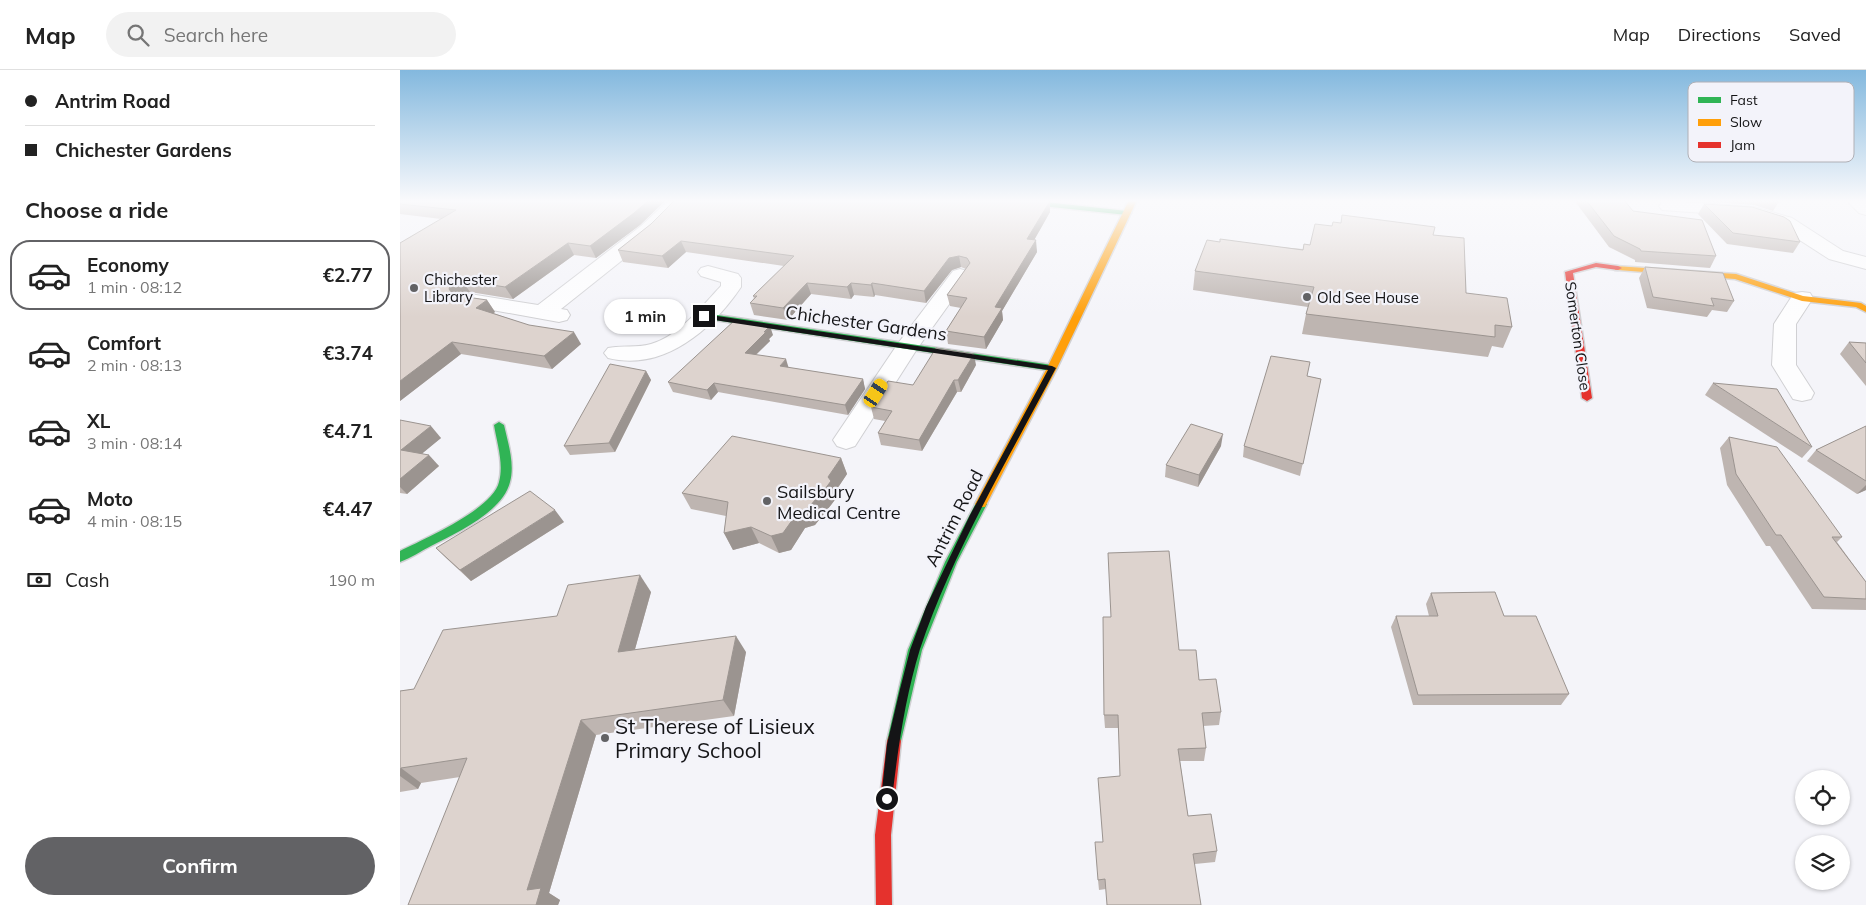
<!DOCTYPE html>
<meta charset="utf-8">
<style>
:root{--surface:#fff;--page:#f2f2f2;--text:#222;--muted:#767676;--line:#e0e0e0;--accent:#626265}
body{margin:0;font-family:Mulish,sans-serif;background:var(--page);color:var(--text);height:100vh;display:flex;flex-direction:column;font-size:19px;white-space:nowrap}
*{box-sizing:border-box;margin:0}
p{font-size:16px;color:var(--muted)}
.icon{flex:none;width:28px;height:28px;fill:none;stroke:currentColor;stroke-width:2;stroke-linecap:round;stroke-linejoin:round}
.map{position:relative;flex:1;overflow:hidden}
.panel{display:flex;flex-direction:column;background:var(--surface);width:400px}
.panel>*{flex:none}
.banner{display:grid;align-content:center;height:110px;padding:0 25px;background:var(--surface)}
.fabs{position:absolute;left:1395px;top:700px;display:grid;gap:10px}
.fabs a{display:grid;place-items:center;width:55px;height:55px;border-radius:50%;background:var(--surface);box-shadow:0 1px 4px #0004;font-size:25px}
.end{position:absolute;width:22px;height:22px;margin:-11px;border:6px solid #141416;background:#fff;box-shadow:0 0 0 2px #fff}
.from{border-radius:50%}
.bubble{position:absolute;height:35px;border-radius:18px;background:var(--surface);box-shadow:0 1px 4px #0004;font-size:16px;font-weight:700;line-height:35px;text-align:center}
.car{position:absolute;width:15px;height:30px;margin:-15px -8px;border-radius:6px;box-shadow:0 0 4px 1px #0007;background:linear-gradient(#f5c518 24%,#345 0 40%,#f5c518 0 76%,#345 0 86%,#f5c518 0)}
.banner b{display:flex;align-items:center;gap:18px;height:48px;font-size:19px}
.banner b+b{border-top:1px solid var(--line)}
.banner i{width:12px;height:12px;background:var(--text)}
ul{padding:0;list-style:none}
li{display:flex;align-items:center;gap:15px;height:70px;margin:0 10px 8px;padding:0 15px;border:2px solid transparent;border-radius:20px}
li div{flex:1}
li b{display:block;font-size:19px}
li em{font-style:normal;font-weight:700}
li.current{border-color:var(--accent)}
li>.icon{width:45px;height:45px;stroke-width:1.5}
h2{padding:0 25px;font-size:22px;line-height:60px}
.pay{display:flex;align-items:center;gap:12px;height:55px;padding:0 25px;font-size:19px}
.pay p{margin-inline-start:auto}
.primary-button{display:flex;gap:10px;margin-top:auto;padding:10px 25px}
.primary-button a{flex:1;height:58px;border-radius:30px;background:var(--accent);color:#fff;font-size:20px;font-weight:700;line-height:58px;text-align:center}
header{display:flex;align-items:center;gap:30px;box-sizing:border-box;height:70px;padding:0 25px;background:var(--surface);border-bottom:1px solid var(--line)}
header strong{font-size:24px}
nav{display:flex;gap:28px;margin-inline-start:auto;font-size:18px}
.search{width:350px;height:45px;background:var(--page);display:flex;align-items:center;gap:12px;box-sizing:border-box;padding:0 18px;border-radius:28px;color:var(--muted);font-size:19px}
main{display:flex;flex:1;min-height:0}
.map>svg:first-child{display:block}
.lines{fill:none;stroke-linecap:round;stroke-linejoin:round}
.street-casing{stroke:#d0d0d3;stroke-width:2}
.fast-casing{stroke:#d0d0d3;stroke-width:3}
.slow-casing{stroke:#d0d0d3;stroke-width:3}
.jam-casing{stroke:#d0d0d3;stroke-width:3}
.street{fill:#fdfdfe;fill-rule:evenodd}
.fast{fill:#30b455;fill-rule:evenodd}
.slow{fill:#ff9f0a;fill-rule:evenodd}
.jam{fill:#e5322d;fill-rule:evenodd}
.wall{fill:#beb5b1}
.shaded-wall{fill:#9b9490}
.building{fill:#ddd3ce;stroke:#9b9490}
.route{fill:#141416}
.poi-dot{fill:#626265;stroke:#f3f3fa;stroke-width:2}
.labels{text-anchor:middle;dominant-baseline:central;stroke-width:4.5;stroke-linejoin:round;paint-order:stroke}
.far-poi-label{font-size:15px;fill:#141416;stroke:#f3f3fa;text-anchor:start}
.far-street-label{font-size:15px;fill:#141416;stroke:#f3f3fa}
.street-label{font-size:18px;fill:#141416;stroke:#f3f3fa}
.poi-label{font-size:18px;fill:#141416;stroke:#f3f3fa;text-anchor:start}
.near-poi-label{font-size:21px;fill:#141416;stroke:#f3f3fa;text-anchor:start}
.key{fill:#f3f3fa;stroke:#b0b0b6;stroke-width:1}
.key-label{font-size:14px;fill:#141416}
</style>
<header>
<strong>Map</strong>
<div class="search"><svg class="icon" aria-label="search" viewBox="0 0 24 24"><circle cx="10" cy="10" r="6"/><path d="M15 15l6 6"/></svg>Search here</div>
<nav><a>Map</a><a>Directions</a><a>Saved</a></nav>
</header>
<main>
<section class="panel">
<div class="banner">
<b><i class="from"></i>Antrim Road</b>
<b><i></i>Chichester Gardens</b>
</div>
<h2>Choose a ride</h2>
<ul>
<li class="current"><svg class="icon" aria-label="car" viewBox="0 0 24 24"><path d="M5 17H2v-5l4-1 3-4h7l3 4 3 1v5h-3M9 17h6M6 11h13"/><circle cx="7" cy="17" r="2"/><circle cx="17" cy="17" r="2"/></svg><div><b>Economy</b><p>1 min · 08:12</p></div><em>€2.77</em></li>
<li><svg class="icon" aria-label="car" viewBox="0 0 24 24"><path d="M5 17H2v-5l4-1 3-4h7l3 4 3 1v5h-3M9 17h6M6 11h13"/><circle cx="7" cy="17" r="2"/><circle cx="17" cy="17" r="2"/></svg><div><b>Comfort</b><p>2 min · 08:13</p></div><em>€3.74</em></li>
<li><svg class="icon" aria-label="car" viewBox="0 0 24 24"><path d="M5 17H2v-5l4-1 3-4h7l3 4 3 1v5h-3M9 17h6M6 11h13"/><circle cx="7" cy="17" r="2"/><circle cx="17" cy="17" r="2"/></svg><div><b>XL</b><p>3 min · 08:14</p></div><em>€4.71</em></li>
<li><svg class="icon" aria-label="car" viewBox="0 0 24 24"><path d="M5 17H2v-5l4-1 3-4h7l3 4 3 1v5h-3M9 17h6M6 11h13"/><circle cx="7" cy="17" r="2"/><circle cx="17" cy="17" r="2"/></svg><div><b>Moto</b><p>4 min · 08:15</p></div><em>€4.47</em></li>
</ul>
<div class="pay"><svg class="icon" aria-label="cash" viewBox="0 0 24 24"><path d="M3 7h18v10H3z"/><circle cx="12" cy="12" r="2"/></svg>Cash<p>190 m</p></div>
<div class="primary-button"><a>Confirm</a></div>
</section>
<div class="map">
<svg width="1466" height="835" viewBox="0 0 1466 835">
<rect width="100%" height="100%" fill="#f4f4f9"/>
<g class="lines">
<defs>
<g id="street">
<path d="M 269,130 L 289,130 L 255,164 L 161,239 L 167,240 L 170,245 L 167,250 L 159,252 L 70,236 L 62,235 L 59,230 L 62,225 L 70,224 L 138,235 L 241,156 Z"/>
<path d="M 1446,130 L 1466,130 L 1466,145 L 1459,143 Z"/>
<path d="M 1268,131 L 1354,137 L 1392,148 L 1443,181 L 1466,187 L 1466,199 L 1429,189 L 1378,156 L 1346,146 L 1262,140 L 1259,136 L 1262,132 Z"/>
<path d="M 308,196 L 338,204 L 341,208 L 341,217 C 312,260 263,302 208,288 L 204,283 L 208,278 C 222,275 237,278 251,274 C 279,266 302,236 321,216 L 321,212 L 301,206 L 298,202 L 301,198 Z"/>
<path d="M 560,199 L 567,201 L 570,205 L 517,279 L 455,376 L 446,379 L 437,376 L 433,370 L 499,272 L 553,201 Z"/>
<path d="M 1402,222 L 1410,223 L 1413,228 L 1396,254 L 1396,295 L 1414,323 L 1411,329 L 1402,331 L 1393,329 L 1372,295 L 1374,254 L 1394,223 Z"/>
</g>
<g id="fast">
<path d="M 601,130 L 628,130 L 727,141 L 731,143 L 727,145 L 605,132 Z"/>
<path d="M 304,243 L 652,295 L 657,298 L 652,301 L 301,248 L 301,244 Z"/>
<path d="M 99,352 L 104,355 C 108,373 115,394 110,412 C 103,442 56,463 31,476 C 21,481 11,488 0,492 L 0,481 C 24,469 93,439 99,412 C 104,394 97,373 94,355 Z"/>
<path d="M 581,430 L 587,434 L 557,492 L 522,580 L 501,671 L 499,676 L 494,678 L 489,676 L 487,671 L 508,580 L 545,492 L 577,431 Z"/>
</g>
<g id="slow">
<path d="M 729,130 L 737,130 L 657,298 L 585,437 L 577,437 L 575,434 L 647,298 Z"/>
<path d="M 1215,196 L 1336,204 L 1403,226 L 1461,233 L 1466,236 L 1466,242 L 1456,237 L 1402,231 L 1335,209 L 1218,200 L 1215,200 Z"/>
</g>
<g id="jam">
<path d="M 1196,193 L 1218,196 L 1222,198 L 1218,200 L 1196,197 L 1173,203 L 1192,328 L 1187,331 L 1182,328 L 1165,202 Z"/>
<path d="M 494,664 L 499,666 L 501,671 L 491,765 L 492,835 L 476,835 L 475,765 L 487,671 L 489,666 Z"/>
</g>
</defs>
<use href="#street" class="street-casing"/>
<use href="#fast" class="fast-casing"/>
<use href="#slow" class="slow-casing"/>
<use href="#jam" class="jam-casing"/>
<use href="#street" class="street"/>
<use href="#fast" class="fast"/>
<use href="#slow" class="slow"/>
<use href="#jam" class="jam"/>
</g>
<g class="wall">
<path d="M 0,130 L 266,130 L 240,155 L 196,188 L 174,185 L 113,229 L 70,222 L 60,224 L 60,226 L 87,230 L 95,242 L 93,243 L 181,274 L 152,299 L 61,284 L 0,331 L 41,149 L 0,144 Z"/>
<path d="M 1174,130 L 1224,130 L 1233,141 L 1316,186 L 1310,198 L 1235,192 L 1235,190 L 1209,177 Z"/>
<path d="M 1284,130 L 1380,130 L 1373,141 L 1354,135 Z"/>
<path d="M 1304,134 L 1400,172 L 1393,183 L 1327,174 L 1298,144 Z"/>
<path d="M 650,142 L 634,170 L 637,182 L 602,241 L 603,250 L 586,279 L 548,274 L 546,261 L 561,238 L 550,236 L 547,225 L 566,199 L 561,197 L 552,200 L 526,233 L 475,225 L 474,227 L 454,225 L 451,229 L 411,224 L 388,250 L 354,245 L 350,233 L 354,228 L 353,226 L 384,196 L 286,182 L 268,198 L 223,192 L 218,180 L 251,154 Z"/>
<path d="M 942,145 L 1033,165 L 1066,223 L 1112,257 L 1103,278 L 1092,276 L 1088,287 L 902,264 L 906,244 L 908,237 L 793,220 L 795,201 L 820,172 L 903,179 L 904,174 L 910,175 L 932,156 L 941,153 Z"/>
<path d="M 1245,197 L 1334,231 L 1327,242 L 1312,240 L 1307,247 L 1247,238 L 1239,208 Z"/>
<path d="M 373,265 L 369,269 L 370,271 L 356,285 L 389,298 L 463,309 L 465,319 L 448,345 L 318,322 L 311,330 L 273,322 L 268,312 Z"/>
<path d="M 1449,272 L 1466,273 L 1466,316 L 1440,284 Z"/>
<path d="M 576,295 L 561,322 L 557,322 L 522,381 L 481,375 L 478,363 L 485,351 L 474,349 L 471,337 L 513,315 Z"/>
<path d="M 246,301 L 251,310 L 215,382 L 170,385 L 164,376 Z"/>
<path d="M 907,306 L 921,309 L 900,406 L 843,387 L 844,376 Z"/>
<path d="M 1313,313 L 1412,377 L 1402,388 L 1305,325 Z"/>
<path d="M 0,350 L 41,368 L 22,383 L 39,396 L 7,424 L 0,423 Z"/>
<path d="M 1466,356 L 1466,420 L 1457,424 L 1407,391 L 1416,380 Z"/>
<path d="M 1329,367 L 1442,467 L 1437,472 L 1466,512 L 1466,540 L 1412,539 L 1370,476 L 1366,476 L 1327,415 L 1320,378 Z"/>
<path d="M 821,376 L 798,417 L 765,407 L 766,395 Z"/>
<path d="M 441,388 L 447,404 L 435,422 L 437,427 L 431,435 L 415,455 L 405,458 L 391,480 L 379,483 L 359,473 L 333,480 L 324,463 L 326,446 L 291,439 L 282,423 Z"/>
<path d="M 164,452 L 71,511 L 47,489 L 36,478 Z"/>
<path d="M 251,522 L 235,579 L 346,582 L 334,646 L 196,665 L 149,823 L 160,830 L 158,835 L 8,835 L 60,707 L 21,713 L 18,719 L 0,722 L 0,621 L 14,619 L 157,546 Z"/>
<path d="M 1031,523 L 1104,546 L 1169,624 L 1161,635 L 1013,635 L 991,557 L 996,546 L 1029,546 L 1026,534 Z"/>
<path d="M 779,580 L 821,642 L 819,655 L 803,656 L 806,678 L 804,691 L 780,691 L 788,746 L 817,781 L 815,792 L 795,794 L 706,819 L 699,820 L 698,810 L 703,772 L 720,706 L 719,658 L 705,658 L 704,645 Z"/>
</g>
<g class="shaded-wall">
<path d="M 249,130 L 266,130 L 240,155 L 196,188 L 190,176 Z"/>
<path d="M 650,131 L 650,142 L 628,181 L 627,169 Z"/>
<path d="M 636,170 L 637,182 L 602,241 L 603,250 L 586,279 L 584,267 L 595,237 Z"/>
<path d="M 281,171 L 286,182 L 268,198 L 262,186 Z"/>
<path d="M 168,173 L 174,185 L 113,229 L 105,217 Z"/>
<path d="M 559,186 L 561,197 L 552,200 L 526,233 L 524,221 L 549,188 Z"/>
<path d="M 62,210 L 70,222 L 60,224 L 57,231 L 49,219 L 52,212 Z"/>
<path d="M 407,213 L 411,224 L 388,250 L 383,238 Z"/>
<path d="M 451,213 L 454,225 L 451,229 L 447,217 Z"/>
<path d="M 472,213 L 475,225 L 474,227 L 471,215 Z"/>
<path d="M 87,230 L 95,242 L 84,250 L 76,238 Z"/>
<path d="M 370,256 L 373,265 L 369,269 L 370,271 L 348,292 L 345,283 Z"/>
<path d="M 174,262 L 181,274 L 152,299 L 144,286 Z"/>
<path d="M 52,272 L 61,284 L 0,331 L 0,311 Z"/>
<path d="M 574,284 L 576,295 L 561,322 L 558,310 Z"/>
<path d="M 386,289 L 389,299 L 380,296 Z"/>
<path d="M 246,301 L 251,310 L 215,382 L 209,373 Z"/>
<path d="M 463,309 L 465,319 L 448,345 L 445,335 Z"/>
<path d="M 554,310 L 557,322 L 522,381 L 519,370 Z"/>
<path d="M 314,313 L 318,322 L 311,330 L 307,320 Z"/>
<path d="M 31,356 L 41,368 L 12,392 L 1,380 Z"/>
<path d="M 823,364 L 821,376 L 798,417 L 799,405 Z"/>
<path d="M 29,385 L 39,396 L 7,424 L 0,417 L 0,409 Z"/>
<path d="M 441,388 L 447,404 L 435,422 L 437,427 L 431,435 L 415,455 L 405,458 L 391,480 L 379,483 L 371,466 L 428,407 Z"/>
<path d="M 1466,415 L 1466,420 L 1457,424 Z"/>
<path d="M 155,440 L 164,452 L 71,511 L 60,500 Z"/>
<path d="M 351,457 L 359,473 L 333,480 L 324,463 Z"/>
<path d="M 240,505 L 251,522 L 230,597 L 218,582 Z"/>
<path d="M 336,566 L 346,582 L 334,646 L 323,630 Z"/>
<path d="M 181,650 L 196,665 L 149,823 L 160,830 L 158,835 L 136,835 L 127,820 Z"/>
<path d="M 1,698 L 21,713 L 18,719 L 0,706 L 0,700 Z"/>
</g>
<g class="building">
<path d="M 0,130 L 249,130 L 234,143 L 190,176 L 168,173 L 105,217 L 62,210 L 52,212 L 49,219 L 53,225 L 87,230 L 76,238 L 129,255 L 174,262 L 144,286 L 52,272 L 0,311 L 0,173 L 56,140 L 0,134 Z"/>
<path d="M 275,130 L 644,130 L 650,131 L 627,169 L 636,170 L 595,237 L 602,238 L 584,267 L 546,261 L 567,228 L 547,225 L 570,193 L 567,188 L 559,186 L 549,188 L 524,221 L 472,213 L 471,215 L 451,213 L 447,217 L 407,213 L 383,238 L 350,233 L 357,226 L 353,226 L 394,186 L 281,171 L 262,186 L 218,180 L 251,154 Z"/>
<path d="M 1186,130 L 1224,130 L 1233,141 L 1302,150 L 1316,186 L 1241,181 L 1240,179 L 1214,166 Z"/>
<path d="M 1304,134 L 1352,137 L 1384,147 L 1390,151 L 1400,172 L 1333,163 Z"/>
<path d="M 942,145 L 1035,157 L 1033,165 L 1064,168 L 1066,223 L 1107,228 L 1112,257 L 1095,255 L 1095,267 L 906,244 L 914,217 L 795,201 L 807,170 L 820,172 L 820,169 L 903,180 L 904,174 L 910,175 L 915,154 L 932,156 L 933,152 L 941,153 Z"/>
<path d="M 1245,197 L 1323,203 L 1334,231 L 1311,228 L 1314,236 L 1253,227 Z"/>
<path d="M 335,250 L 370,256 L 364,262 L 366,262 L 345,283 L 386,289 L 380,296 L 463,309 L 445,335 L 314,313 L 307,320 L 268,312 Z"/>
<path d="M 1449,272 L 1466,273 L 1466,293 Z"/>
<path d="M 536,278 L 574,284 L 558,310 L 554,310 L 519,370 L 478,363 L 492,341 L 471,337 L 488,311 L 513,315 Z"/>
<path d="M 871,286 L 910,292 L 907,306 L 921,309 L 903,394 L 844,376 Z"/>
<path d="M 210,294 L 246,301 L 209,373 L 164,376 Z"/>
<path d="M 1313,313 L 1377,319 L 1412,377 Z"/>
<path d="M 0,350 L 31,356 L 1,380 L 29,385 L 0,409 Z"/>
<path d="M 791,354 L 823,364 L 799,405 L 766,395 Z"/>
<path d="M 1466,356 L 1466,411 L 1416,380 Z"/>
<path d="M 332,366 L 441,388 L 428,407 L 431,411 L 425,419 L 408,438 L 398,442 L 383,463 L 371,466 L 351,457 L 324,463 L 328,432 L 282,423 Z"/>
<path d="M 1329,367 L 1377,377 L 1442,467 L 1432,467 L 1466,512 L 1466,529 L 1424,527 L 1381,465 L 1376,465 L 1336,404 Z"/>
<path d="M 130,421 L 155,440 L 60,500 L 36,478 Z"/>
<path d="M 769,481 L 779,580 L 796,580 L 799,610 L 816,609 L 821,642 L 802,643 L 806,678 L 778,679 L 788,746 L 811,744 L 817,781 L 793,784 L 801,835 L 707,835 L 705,809 L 698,810 L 695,772 L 703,772 L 698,708 L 720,706 L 718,645 L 704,645 L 703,547 L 711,547 L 708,483 Z"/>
<path d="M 240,505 L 218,582 L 336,566 L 323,630 L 181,650 L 127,820 L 141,818 L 136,835 L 8,835 L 67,688 L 1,698 L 0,700 L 0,621 L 14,619 L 43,560 L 157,546 L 168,515 Z"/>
<path d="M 1095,522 L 1104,546 L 1136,546 L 1169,624 L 1018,625 L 996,546 L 1038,546 L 1031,523 Z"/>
</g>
<linearGradient id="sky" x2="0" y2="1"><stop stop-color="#83b8de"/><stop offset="0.53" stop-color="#fafafc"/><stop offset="1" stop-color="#fafafc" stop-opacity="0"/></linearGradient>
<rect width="1466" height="247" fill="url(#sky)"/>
<path class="route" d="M 304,244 L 652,296 L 656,298 C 609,388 552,483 520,579 C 505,628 498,678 492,729 L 491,732 L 487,734 L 483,732 L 481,729 L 487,674 L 500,619 L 510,580 L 526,537 L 570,445 L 648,300 L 301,248 L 301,246 Z"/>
<g class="poi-dot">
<circle cx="14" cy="218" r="5"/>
<circle cx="907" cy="227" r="5"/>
<circle cx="367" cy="431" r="5"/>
<circle cx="205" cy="668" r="5"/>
</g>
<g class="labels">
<g class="far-poi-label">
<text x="24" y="209">Chichester<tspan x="24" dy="17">Library</tspan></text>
<text x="917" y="227">Old See House</text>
</g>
<g class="far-street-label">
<text transform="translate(1178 266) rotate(82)">Somerton Close</text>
</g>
<g class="street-label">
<text transform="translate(466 253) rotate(8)">Chichester Gardens</text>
<text transform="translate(554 448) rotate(-63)">Antrim Road</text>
</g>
<g class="poi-label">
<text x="377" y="421">Sailsbury<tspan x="377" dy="21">Medical Centre</tspan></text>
</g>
<g class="near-poi-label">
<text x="215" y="656">St Therese of Lisieux<tspan x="215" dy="24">Primary School</tspan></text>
</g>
</g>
<rect x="1288" y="12" width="166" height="80" rx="8" class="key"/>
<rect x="1298" y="27" width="23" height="6" fill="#30b455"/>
<rect x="1298" y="49" width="23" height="7" fill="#ff9f0a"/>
<rect x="1298" y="72" width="23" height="6" fill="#e5322d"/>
<g class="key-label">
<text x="1330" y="35">Fast</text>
<text x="1330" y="57">Slow</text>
<text x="1330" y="80">Jam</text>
</g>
</svg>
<div class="fabs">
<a><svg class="icon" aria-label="locate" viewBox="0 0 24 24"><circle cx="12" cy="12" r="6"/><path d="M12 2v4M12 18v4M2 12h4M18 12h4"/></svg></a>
<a><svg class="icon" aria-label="layers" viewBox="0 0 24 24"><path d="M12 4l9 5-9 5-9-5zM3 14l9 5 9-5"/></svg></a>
</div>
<i class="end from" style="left:487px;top:729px"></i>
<i class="end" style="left:304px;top:246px"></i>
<div class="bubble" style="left:204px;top:229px;width:82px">1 min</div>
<i class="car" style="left:476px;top:323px;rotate:33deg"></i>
</div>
</main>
